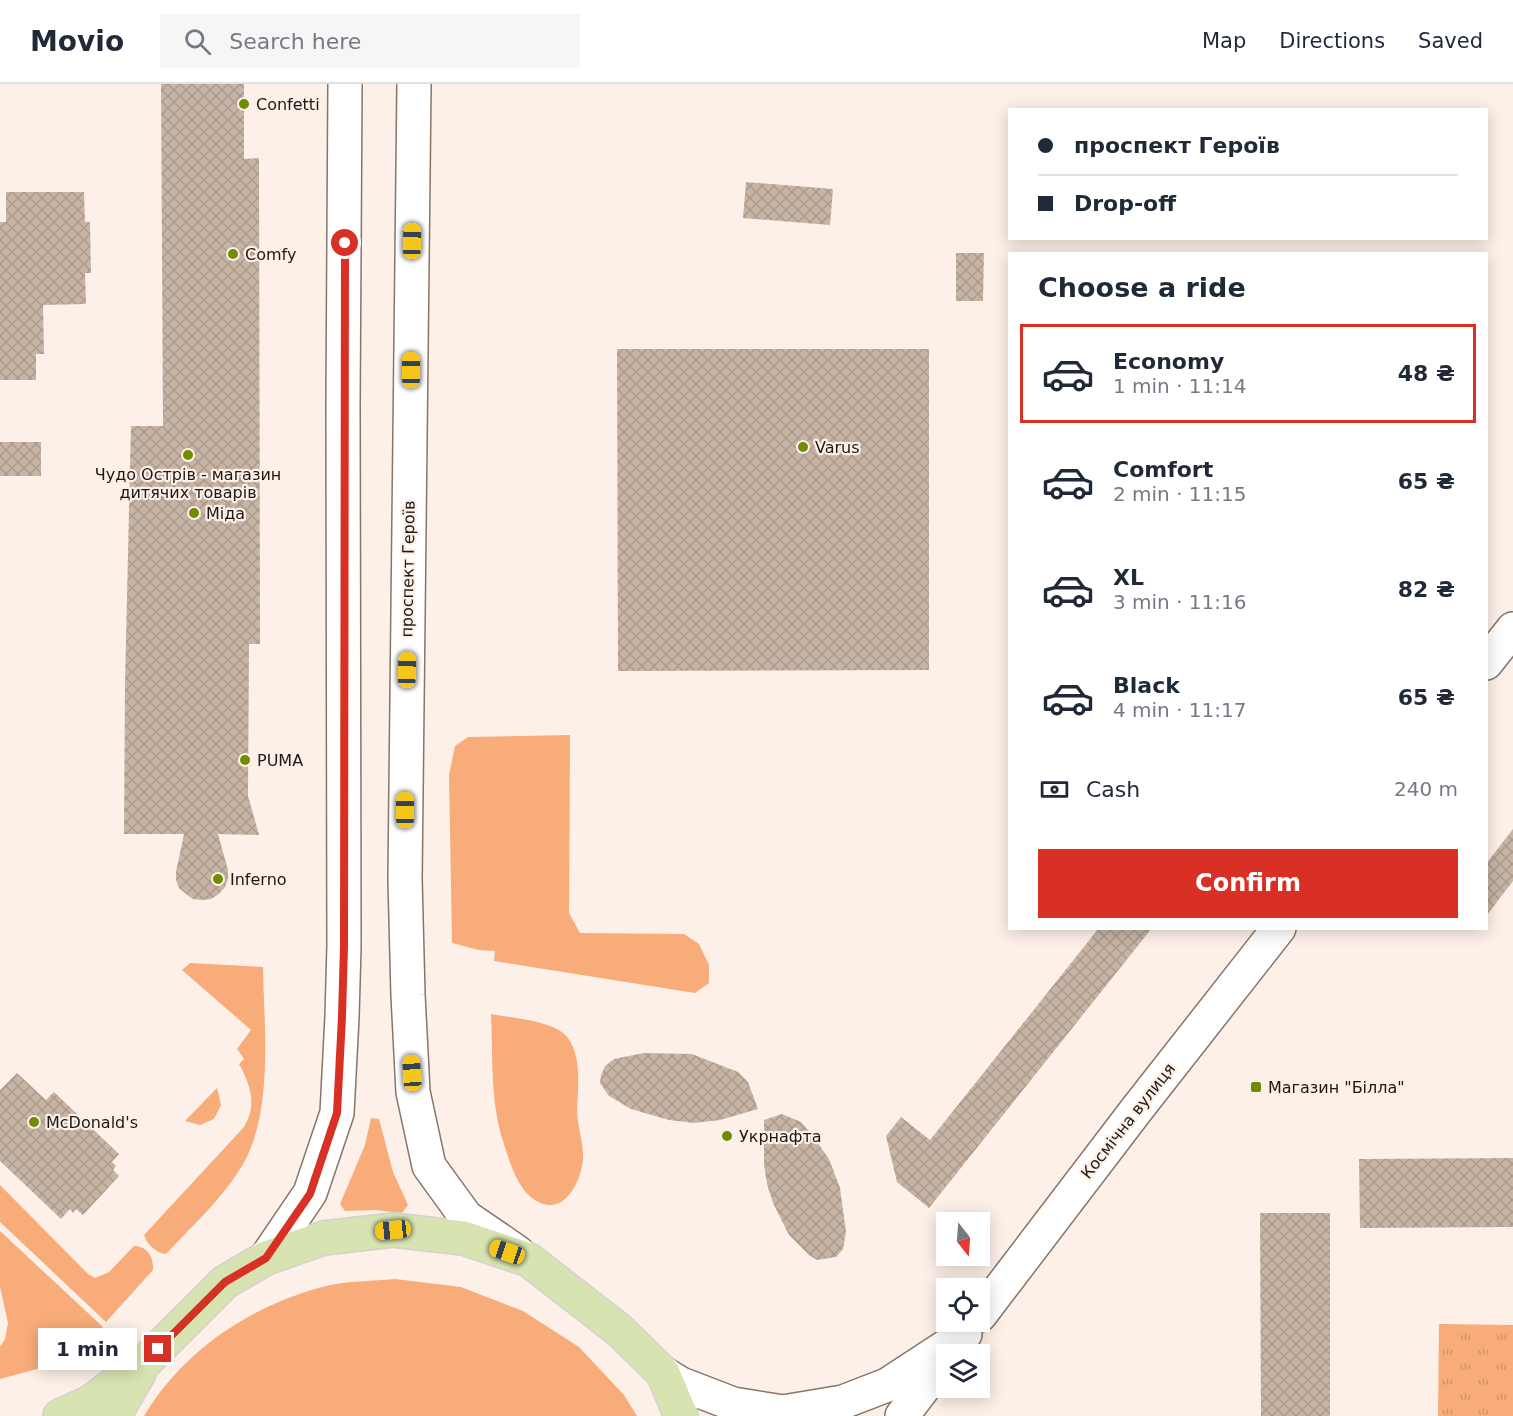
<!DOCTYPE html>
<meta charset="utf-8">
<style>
:root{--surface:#fff;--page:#f6f6f7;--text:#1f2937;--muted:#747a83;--line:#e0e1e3;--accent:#d93025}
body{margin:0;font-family:"DejaVu Sans",sans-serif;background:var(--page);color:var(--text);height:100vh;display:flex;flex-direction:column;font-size:22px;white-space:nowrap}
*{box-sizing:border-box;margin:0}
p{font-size:20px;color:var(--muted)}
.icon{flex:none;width:33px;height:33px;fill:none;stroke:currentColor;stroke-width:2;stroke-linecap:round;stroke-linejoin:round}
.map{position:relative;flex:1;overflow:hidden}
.sheet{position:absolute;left:1008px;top:168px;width:480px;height:678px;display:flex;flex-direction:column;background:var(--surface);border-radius:0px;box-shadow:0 3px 15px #0003}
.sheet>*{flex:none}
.hud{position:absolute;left:1008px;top:24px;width:480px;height:132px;border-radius:0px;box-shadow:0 3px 15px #0003;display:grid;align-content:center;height:132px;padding:0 30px;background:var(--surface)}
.needle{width:39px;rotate:163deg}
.tools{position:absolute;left:936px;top:1128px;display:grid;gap:12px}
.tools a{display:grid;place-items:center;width:54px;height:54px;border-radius:0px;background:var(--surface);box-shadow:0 3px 15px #0003;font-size:30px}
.end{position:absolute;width:27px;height:27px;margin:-14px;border:8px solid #d93025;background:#fff;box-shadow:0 0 0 3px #fff}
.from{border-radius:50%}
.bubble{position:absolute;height:42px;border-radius:0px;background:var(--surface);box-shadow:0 3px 15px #0003;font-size:20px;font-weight:800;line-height:42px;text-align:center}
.car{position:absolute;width:18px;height:36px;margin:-18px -9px;border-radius:8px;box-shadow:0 0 4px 2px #0007;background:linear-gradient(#f5c518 24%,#345 0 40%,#f5c518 0 76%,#345 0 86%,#f5c518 0)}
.hud b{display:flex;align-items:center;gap:21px;height:57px;font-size:22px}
.hud b+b{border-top:2px solid var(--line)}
.hud i{width:15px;height:15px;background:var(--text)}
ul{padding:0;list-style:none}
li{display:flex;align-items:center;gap:18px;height:99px;margin:0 12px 9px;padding:0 18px;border:3px solid transparent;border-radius:0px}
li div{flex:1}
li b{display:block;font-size:22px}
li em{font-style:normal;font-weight:800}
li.current{border-color:var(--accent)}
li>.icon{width:54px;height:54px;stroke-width:1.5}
h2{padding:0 30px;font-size:27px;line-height:72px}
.pay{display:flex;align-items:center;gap:15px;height:66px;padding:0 30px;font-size:22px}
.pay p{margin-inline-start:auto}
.button{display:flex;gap:12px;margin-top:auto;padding:12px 30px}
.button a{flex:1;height:69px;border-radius:0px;background:var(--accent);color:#fff;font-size:24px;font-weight:800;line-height:69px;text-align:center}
header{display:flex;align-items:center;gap:36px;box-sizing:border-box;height:84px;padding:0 30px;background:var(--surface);border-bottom:2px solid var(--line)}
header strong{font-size:28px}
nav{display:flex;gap:33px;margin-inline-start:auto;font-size:21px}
.search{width:420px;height:54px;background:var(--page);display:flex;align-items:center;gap:15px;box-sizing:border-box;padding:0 21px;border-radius:0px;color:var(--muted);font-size:22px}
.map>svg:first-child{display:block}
.grass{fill:#f7ac79}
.park{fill:url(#park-tufts)}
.building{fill:url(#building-cross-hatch)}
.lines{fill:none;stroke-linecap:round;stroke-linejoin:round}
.secondary-casing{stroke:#877568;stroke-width:36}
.primary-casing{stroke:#d2d1d0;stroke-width:36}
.secondary{stroke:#fff;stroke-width:33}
.primary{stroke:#d7e4b2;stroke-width:33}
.route{stroke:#d93025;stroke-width:8}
.poi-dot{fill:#718b02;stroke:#fdf0e8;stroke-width:2}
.labels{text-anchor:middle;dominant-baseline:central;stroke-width:4.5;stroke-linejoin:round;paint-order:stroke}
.poi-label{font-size:16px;fill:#1e1712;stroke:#fdf0e8;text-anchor:start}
.street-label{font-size:16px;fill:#1e1712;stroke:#fdf0e8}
</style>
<header>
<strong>Movio</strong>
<div class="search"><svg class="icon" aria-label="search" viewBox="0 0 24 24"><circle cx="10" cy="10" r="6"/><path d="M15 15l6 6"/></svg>Search here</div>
<nav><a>Map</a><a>Directions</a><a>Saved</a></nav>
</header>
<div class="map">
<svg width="1513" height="1332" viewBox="0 0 1513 1332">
<defs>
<pattern id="park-tufts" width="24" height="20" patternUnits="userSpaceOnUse" patternTransform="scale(1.5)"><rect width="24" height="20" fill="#f7ac79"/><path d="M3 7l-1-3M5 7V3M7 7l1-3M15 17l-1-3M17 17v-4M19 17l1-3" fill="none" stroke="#d39368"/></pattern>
<pattern id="building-cross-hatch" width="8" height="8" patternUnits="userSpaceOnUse" patternTransform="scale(1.5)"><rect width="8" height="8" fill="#c7b4a5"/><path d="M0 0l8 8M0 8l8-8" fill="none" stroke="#aa9a8d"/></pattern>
</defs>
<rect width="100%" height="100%" fill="#fdf0e8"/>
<g class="grass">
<path d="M 570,651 L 569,829 L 580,849 L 684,850 L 699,860 L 709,881 L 709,899 L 695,909 L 494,877 L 495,867 L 479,866 L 452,859 L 449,691 L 455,662 L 468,653 Z"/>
<path d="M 190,879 L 263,883 C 264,944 274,1028 242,1082 C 222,1115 192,1142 166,1170 C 156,1169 147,1160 144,1151 L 244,1043 C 257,1021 251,1002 239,980 L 244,975 L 237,965 L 251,946 L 182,886 Z"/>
<path d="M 491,930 C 511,934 555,936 568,954 C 582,974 578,1002 577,1025 C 577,1042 584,1059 583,1075 C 581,1099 563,1134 535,1116 C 517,1105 509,1076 503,1057 C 490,1016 493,972 491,930 Z"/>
<path d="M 217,1004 L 221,1021 L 214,1035 L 200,1041 L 185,1037 Z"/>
<path d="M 371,1034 L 379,1035 L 393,1088 L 408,1121 L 402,1129 L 375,1126 L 345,1127 L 340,1120 L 365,1061 Z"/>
<path d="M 0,1101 L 88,1190 L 95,1194 L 109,1188 L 134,1162 C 147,1162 154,1173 153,1186 L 106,1238 L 0,1138 Z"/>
<path d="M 0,1147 L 103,1243 L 84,1260 L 48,1282 L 0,1295 L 0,1263 L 5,1255 L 8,1239 L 0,1203 Z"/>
<path d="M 395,1195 L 461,1203 L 523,1227 L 579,1263 L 624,1311 L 637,1332 L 144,1332 C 184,1265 252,1221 326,1202 C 348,1197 373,1197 395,1195 Z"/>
</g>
<path class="park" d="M 1439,1240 L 1513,1241 L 1513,1332 L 1438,1332 Z"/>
<g class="building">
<path d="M 161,0 L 244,0 L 244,75 L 259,74 L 260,560 L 249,560 L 248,712 L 259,751 L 218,750 L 228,786 L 228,795 L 225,803 L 219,810 L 211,815 L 202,816 L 193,815 L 186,810 L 179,804 L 176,796 L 176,788 L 184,750 L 124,750 L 125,599 L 131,342 L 163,342 Z"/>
<path d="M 746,98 L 833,105 L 830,141 L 743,134 Z"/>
<path d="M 6,108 L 84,108 L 85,138 L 90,138 L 91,189 L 85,189 L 86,220 L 43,221 L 44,270 L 36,270 L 36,296 L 0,296 L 0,138 L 6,138 Z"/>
<path d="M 956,169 L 984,169 L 983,217 L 956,217 Z"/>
<path d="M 617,265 L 929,265 L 929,586 L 618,587 Z"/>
<rect x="0" y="358" width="41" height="34"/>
<path d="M 1513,745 L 1513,797 L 1486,832 L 1486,780 Z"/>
<path d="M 1099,844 L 1152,844 L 929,1124 L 897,1098 L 886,1052 L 901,1033 L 930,1056 Z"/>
<path d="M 644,969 L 692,970 L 738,988 L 748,998 L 758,1025 L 720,1036 L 694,1039 L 669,1036 L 631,1025 L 609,1012 L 600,999 L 601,991 L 605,982 L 614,975 Z"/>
<path d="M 17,989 L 46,1016 L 54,1008 L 119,1070 L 112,1078 L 116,1082 L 113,1086 L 119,1092 L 83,1131 L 76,1125 L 73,1129 L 70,1125 L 61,1135 L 0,1077 L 0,1006 Z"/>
<path d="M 782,1030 L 801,1038 L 813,1052 L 829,1075 L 840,1104 L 846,1148 L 843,1165 L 836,1173 L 817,1176 L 809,1171 L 789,1151 L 773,1119 L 767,1100 L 764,1080 L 764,1036 Z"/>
<path d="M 1513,1074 L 1513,1143 L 1360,1144 L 1359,1075 Z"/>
<path d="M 1260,1129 L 1330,1129 L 1330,1332 L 1261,1332 Z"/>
</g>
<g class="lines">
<defs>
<g id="secondary">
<path d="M 414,0 L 405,795 L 408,911 L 413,1008 L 429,1082 L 466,1133 L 517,1168"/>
<path d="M 1486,579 L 1513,545"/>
<path d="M 266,1174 L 310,1109 L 337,1029 L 342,933 L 344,862 L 343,320 L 345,0"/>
<path d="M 980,1231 L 1137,1025 L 1279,844"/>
<path d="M 663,1289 L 681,1300 L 733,1320 L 783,1328 L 843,1318 L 887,1301 L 965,1250"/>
<path d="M 902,1332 L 946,1274"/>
</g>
<g id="primary">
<path d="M 60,1332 L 89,1319 L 146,1277 L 225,1198 L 266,1174 L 324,1154 L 393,1146 L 463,1154 L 529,1176 L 619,1246 L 663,1289 L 681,1332"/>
<path d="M 114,1332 L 139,1289"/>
</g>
</defs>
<use href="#secondary" class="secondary-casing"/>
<use href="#primary" class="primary-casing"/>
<use href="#secondary" class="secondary"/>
<use href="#primary" class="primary"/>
</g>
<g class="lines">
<path class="route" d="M 158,1265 L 225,1198 L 266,1174 L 310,1110 L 337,1029 L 342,933 L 344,862 L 345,159"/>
</g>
<g class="poi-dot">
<circle cx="244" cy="20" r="6"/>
<circle cx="233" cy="170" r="6"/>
<circle cx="803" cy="363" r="6"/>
<circle cx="188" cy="371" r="6"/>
<circle cx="194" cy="429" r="6"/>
<circle cx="245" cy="676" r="6"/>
<circle cx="218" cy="795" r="6"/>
<rect x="1250" y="997" width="12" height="12" rx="3"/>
<circle cx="34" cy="1038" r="6"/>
<circle cx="727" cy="1052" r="6"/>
</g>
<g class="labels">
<g class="poi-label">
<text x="256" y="20">Confetti</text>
<text x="245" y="170">Comfy</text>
<text x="815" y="363">Varus</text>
<text x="188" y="390" text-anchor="middle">Чудо Острів - магазин<tspan x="188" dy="18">дитячих товарів</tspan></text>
<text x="206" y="429">Міда</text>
<text x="257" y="676">PUMA</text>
<text x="230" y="795">Inferno</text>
<text x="1268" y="1003">Магазин "Білла"</text>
<text x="46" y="1038">McDonald's</text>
<text x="739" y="1052">Укрнафта</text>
</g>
<g class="street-label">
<text transform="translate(408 485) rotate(-89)">проспект Героїв</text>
<text transform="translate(1128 1037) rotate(-52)">Космічна вулиця</text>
</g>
</g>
</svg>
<div class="tools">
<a><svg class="needle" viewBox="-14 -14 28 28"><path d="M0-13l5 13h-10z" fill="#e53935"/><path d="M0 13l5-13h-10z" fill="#747a83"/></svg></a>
<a><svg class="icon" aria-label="locate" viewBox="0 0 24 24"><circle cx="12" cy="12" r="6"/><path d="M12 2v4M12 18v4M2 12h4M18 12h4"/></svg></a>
<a><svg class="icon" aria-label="layers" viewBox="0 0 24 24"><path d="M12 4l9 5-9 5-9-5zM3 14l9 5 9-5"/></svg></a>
</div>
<i class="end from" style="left:345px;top:159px"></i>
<i class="end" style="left:158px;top:1265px"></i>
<div class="bubble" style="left:38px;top:1244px;width:99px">1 min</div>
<i class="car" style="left:412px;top:157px;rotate:1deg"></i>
<i class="car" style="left:411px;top:286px;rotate:0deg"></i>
<i class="car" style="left:407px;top:586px;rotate:1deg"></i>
<i class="car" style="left:405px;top:726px;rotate:0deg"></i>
<i class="car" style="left:412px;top:989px;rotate:356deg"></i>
<i class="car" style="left:393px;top:1146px;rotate:264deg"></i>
<i class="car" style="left:507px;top:1168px;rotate:289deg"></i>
<div class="hud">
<b><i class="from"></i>проспект Героїв</b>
<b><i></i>Drop-off</b>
</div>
<section class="sheet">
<h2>Choose a ride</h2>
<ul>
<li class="current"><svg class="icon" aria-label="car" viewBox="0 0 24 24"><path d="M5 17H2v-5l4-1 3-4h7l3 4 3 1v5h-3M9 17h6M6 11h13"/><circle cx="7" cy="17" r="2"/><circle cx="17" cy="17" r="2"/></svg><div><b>Economy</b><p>1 min · 11:14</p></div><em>48 ₴</em></li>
<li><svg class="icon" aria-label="car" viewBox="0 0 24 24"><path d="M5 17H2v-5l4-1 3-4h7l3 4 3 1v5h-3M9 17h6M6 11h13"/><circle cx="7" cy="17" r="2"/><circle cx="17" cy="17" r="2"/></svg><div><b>Comfort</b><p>2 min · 11:15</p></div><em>65 ₴</em></li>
<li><svg class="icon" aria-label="car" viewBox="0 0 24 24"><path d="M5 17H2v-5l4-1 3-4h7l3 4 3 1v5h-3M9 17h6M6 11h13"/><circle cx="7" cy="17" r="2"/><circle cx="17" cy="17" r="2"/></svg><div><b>XL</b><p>3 min · 11:16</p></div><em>82 ₴</em></li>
<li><svg class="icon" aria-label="car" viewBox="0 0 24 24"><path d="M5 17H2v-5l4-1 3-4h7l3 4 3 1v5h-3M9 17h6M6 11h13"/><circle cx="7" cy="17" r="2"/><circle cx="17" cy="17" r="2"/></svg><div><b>Black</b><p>4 min · 11:17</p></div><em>65 ₴</em></li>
</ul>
<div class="pay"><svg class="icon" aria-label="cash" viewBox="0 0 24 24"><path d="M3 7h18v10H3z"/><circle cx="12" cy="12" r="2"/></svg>Cash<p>240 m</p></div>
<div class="button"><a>Confirm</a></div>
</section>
</div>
